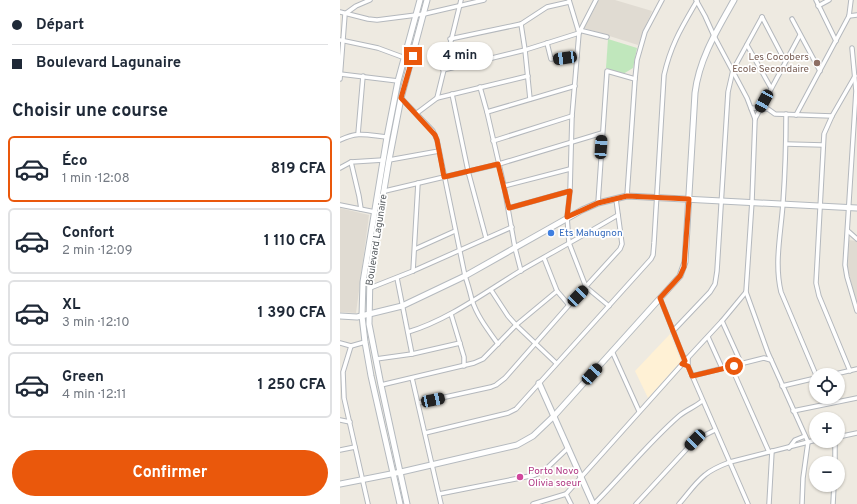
<!DOCTYPE html>
<html lang="fr">
<meta charset="utf-8">
<style>
:root{--surface:#fff;--page:#f2f2f3;--text:#1f2937;--muted:#747a83;--line:#e0e1e3;--accent:#ea580c}
body{margin:0;font-family:Overpass,sans-serif;background:var(--page);color:var(--text);height:100vh;display:flex;flex-direction:column;font-size:15px;white-space:nowrap}
*{box-sizing:border-box;margin:0}
p{font-size:13px;color:var(--muted)}
.icon{flex:none;width:22px;height:22px;fill:none;stroke:currentColor;stroke-width:2;stroke-linecap:round;stroke-linejoin:round}
.map{position:relative;flex:1;overflow:hidden}
.drawer{display:flex;flex-direction:column;background:var(--surface);width:340px}
.drawer>*{flex:none}
.hud{display:grid;align-content:center;height:88px;padding:0 12px;background:var(--surface)}
.controls{position:absolute;left:469px;top:368px;display:grid;gap:8px}
.controls a{display:grid;place-items:center;width:36px;height:36px;border-radius:50%;background:var(--surface);box-shadow:0 1px 3px #0004;font-size:20px}
.end{position:absolute;width:18px;height:18px;margin:-9px;border:5px solid #ea580c;background:#fff;box-shadow:0 0 0 2px #fff}
.from{border-radius:50%}
.bubble{position:absolute;height:28px;border-radius:14px;background:var(--surface);box-shadow:0 1px 3px #0004;font-size:13px;font-weight:700;line-height:28px;text-align:center}
.car{position:absolute;width:12px;height:24px;margin:-12px -6px;border-radius:5px;box-shadow:0 0 3px 1px #0007;background:linear-gradient(#222 24%,#8ab4d8 0 40%,#222 0 76%,#8ab4d8 0 86%,#222 0)}
.hud b{display:flex;align-items:center;gap:14px;height:38px;font-size:15px}
.hud b+b{border-top:1px solid var(--line)}
.hud i{width:10px;height:10px;background:var(--text)}
ul{padding:0;list-style:none}
li{display:flex;align-items:center;gap:12px;height:66px;margin:0 8px 6px;padding:0 4px;border:2px solid var(--line);border-radius:6px}
li div{flex:1}
li b{display:block;font-size:15px}
li em{font-style:normal;font-weight:700}
li.selected{border-color:var(--accent)}
li>.icon{width:36px;height:36px;stroke-width:1.5}
h2{padding:0 12px;font-size:18px;line-height:48px}
.cta{display:flex;gap:8px;margin-top:auto;padding:8px 12px}
.cta a{flex:1;height:46px;border-radius:24px;background:var(--accent);color:#fff;font-size:16px;font-weight:700;line-height:46px;text-align:center}
main{display:flex;flex:1;min-height:0}
.map>svg:first-child{display:block}
.commercial{fill:#fff1d5}
.education{fill:#e0dbd2}
.green{fill:#c0e7bc}
.lines{fill:none;stroke-linecap:round;stroke-linejoin:round}
.street-casing{stroke:#b4b8bd;stroke-width:5.5}
.secondary-casing{stroke:#b5babf;stroke-width:7}
.street{stroke:#fff;stroke-width:3.5}
.secondary{stroke:#fff;stroke-width:5}
.route{stroke:#ea580c;stroke-width:5}
.education-dot{fill:#8d6e63;stroke:#fff;stroke-width:1.5}
.shop-dot{fill:#3f7fe0;stroke:#fff;stroke-width:1.5}
.hotel-dot{fill:#d1479c;stroke:#fff;stroke-width:1.5}
.labels{text-anchor:middle;dominant-baseline:central;stroke-width:3.5;stroke-linejoin:round;paint-order:stroke}
.education-label{font-size:10px;fill:#785e54;stroke:#fff;text-anchor:end}
.shop-label{font-size:10px;fill:#366cbe;stroke:#fff;text-anchor:start}
.street-label{font-size:10px;fill:#5a5f63;stroke:#fff}
.hotel-label{font-size:10px;fill:#b23c85;stroke:#fff;text-anchor:start}
</style>
<main>
<section class="drawer">
<div class="hud">
<b><i class="from"></i>Départ</b>
<b><i></i>Boulevard Lagunaire</b>
</div>
<h2>Choisir une course</h2>
<ul>
<li class="selected"><svg class="icon" aria-label="car" viewBox="0 0 24 24"><path d="M5 17H2v-5l4-1 3-4h7l3 4 3 1v5h-3M9 17h6M6 11h13"/><circle cx="7" cy="17" r="2"/><circle cx="17" cy="17" r="2"/></svg><div><b>Éco</b><p>1 min · 12:08</p></div><em>819 CFA</em></li>
<li><svg class="icon" aria-label="car" viewBox="0 0 24 24"><path d="M5 17H2v-5l4-1 3-4h7l3 4 3 1v5h-3M9 17h6M6 11h13"/><circle cx="7" cy="17" r="2"/><circle cx="17" cy="17" r="2"/></svg><div><b>Confort</b><p>2 min · 12:09</p></div><em>1 110 CFA</em></li>
<li><svg class="icon" aria-label="car" viewBox="0 0 24 24"><path d="M5 17H2v-5l4-1 3-4h7l3 4 3 1v5h-3M9 17h6M6 11h13"/><circle cx="7" cy="17" r="2"/><circle cx="17" cy="17" r="2"/></svg><div><b>XL</b><p>3 min · 12:10</p></div><em>1 390 CFA</em></li>
<li><svg class="icon" aria-label="car" viewBox="0 0 24 24"><path d="M5 17H2v-5l4-1 3-4h7l3 4 3 1v5h-3M9 17h6M6 11h13"/><circle cx="7" cy="17" r="2"/><circle cx="17" cy="17" r="2"/></svg><div><b>Green</b><p>4 min · 12:11</p></div><em>1 250 CFA</em></li>
</ul>
<div class="cta"><a>Confirmer</a></div>
</section>
<div class="map">
<svg width="517" height="504" viewBox="0 0 517 504">
<rect width="100%" height="100%" fill="#eeeae1"/>
<path class="commercial" d="M 330,334 L 341,361 L 308,398 L 295,371 Z"/>
<g class="education">
<path d="M 259,0 L 275,0 L 312,11 L 298,45 L 244,28 Z"/>
<path d="M 0,208 L 29,215 L 16,313 L 0,312 Z"/>
<path d="M 508,240 L 517,241 L 517,305 L 506,263 Z"/>
</g>
<path class="green" d="M 268,39 L 297,48 L 293,68 L 283,74 L 266,68 Z"/>
<g class="lines">
<defs>
<g id="street">
<path d="M 229,0 L 239,33 L 232,116 L 230,191 L 227,217 L 229,243 L 246,287 L 269,306"/>
<path d="M 476,0 L 496,41"/>
<path d="M 478,6 L 489,0"/>
<path d="M 0,12 L 28,19 L 37,20 L 84,14 L 144,0"/>
<path d="M 509,16 L 517,15"/>
<path d="M 422,17 L 445,61"/>
<path d="M 452,19 L 480,71"/>
<path d="M 181,24 L 185,50 L 190,99"/>
<path d="M 239,30 L 267,37"/>
<path d="M 110,39 L 181,24 L 207,7 L 229,2"/>
<path d="M 0,40 L 38,48 L 65,58"/>
<path d="M 207,43 L 211,59 L 237,56"/>
<path d="M 407,45 L 431,88"/>
<path d="M 512,48 L 516,91 L 505,265 L 507,277 L 517,311"/>
<path d="M 103,70 L 185,50 L 239,33 L 256,0"/>
<path d="M 0,74 L 58,81"/>
<path d="M 0,79 L 5,14 L 16,6 L 30,0"/>
<path d="M 140,87 L 147,112 L 164,186 L 175,248 L 181,271"/>
<path d="M 112,94 L 128,171 L 146,238"/>
<path d="M 61,98 L 93,131 L 97,140 L 125,276 C 128,284 130,292 132,300 C 137,316 148,330 158,344"/>
<path d="M 97,98 L 121,0"/>
<path d="M 411,108 L 428,109 L 435,114 L 492,116"/>
<path d="M 147,112 L 235,86"/>
<path d="M 77,113 L 97,98 L 188,76"/>
<path d="M 446,114 C 446,144 445,174 443,203 C 441,233 434,263 441,292 L 476,375"/>
<path d="M 456,115 L 509,16 L 511,0"/>
<path d="M 415,119 L 460,35"/>
<path d="M 18,134 L 23,76"/>
<path d="M 0,140 C 18,131 27,135 47,137"/>
<path d="M 153,141 L 232,116"/>
<path d="M 446,144 L 483,145"/>
<path d="M 49,160 L 99,151"/>
<path d="M 11,162 L 19,196 L 21,209"/>
<path d="M 0,168 L 11,162 L 43,160"/>
<path d="M 164,186 L 230,169"/>
<path d="M 45,191 L 159,164 L 262,133"/>
<path d="M 287,196 L 295,79 L 297,60 L 305,32 L 322,0"/>
<path d="M 258,203 L 267,71 L 295,79"/>
<path d="M 0,205 L 35,212"/>
<path d="M 169,208 L 230,191"/>
<path d="M 508,231 L 517,239"/>
<path d="M 75,249 L 115,231"/>
<path d="M 204,258 L 217,291 L 229,305"/>
<path d="M 73,271 L 78,183"/>
<path d="M 57,278 L 72,354"/>
<path d="M 30,288 L 73,271 L 172,227"/>
<path d="M 151,290 L 168,316 L 176,325 L 216,363"/>
<path d="M 406,292 L 428,353 L 468,442 L 463,478 L 462,504"/>
<path d="M 320,298 L 345,361"/>
<path d="M 111,314 L 124,357 L 124,366"/>
<path d="M 382,321 L 401,363"/>
<path d="M 333,331 L 370,292 L 375,284 L 377,271 L 388,92 L 393,70 L 422,17"/>
<path d="M 68,332 C 108,320 144,293 180,271 C 213,252 246,234 278,215"/>
<path d="M 368,337 L 382,368"/>
<path d="M 0,343 L 11,346 L 25,342"/>
<path d="M 11,346 L 3,372 L 4,398 L 28,504"/>
<path d="M 272,351 L 299,411"/>
<path d="M 348,358 L 348,366 L 408,504"/>
<path d="M 36,359 L 72,354 L 120,343"/>
<path d="M 388,368 L 394,373 L 429,452"/>
<path d="M 510,371 L 479,296 L 476,283 L 484,134 L 492,116 L 515,76"/>
<path d="M 491,375 L 517,369"/>
<path d="M 352,376 L 424,358 L 431,360"/>
<path d="M 72,378 L 101,504"/>
<path d="M 41,385 L 134,363 L 143,359 L 176,325 L 217,291"/>
<path d="M 442,386 L 476,378"/>
<path d="M 78,403 L 151,387 L 156,385 L 165,378 L 229,305 L 280,249 L 282,244 L 276,199"/>
<path d="M 453,411 L 517,398"/>
<path d="M 0,420 L 10,422"/>
<path d="M 85,433 L 168,413 L 176,409 L 311,259 L 313,255 L 314,243 L 324,75 C 331,44 342,27 357,1"/>
<path d="M 498,437 L 517,433"/>
<path d="M 449,448 L 455,440 L 465,436"/>
<path d="M 0,450 L 15,447"/>
<path d="M 495,463 L 495,441"/>
<path d="M 99,494 L 195,475 L 206,469 L 228,448"/>
<path d="M 226,494 L 231,504"/>
<path d="M 193,504 L 226,494 L 345,361 L 382,321 L 406,292 L 412,201 L 415,119 L 407,98 L 374,36 L 365,16 L 356,0"/>
<path d="M 254,504 C 283,475 308,443 339,416 C 346,410 355,407 362,401"/>
<path d="M 296,504 L 355,440 L 375,430"/>
<path d="M 339,504 C 347,495 355,483 365,475 C 372,469 382,465 390,462 L 476,440"/>
<path d="M 429,504 L 432,451"/>
<path d="M 493,504 L 494,485"/>
</g>
<g id="secondary">
<path d="M 0,316 L 17,317 L 62,306 L 125,276 L 242,210 L 258,203 L 287,196 L 517,208"/>
<path d="M 199,383 L 253,504"/>
<path d="M 0,484 L 61,472 L 177,445 L 193,436 L 214,416 L 340,276 L 345,262 L 355,93 C 359,59 377,30 394,0"/>
<path d="M 60,504 L 31,376 L 25,342 L 22,316 L 23,282 L 47,137 L 58,81 L 80,0"/>
<path d="M 67,504 L 41,385 L 29,324 L 30,273 L 49,160 L 61,98 L 87,0"/>
</g>
</defs>
<use href="#street" class="street-casing"/>
<use href="#secondary" class="secondary-casing"/>
<use href="#street" class="street"/>
<use href="#secondary" class="secondary"/>
</g>
<g class="lines">
<path class="route" d="M 73,56 L 61,98 L 95,135 L 97,140 L 104,177 L 158,164 L 169,208 L 230,191 L 227,217 L 258,203 L 287,196 L 349,199 L 344,267 L 340,276 L 320,298 L 345,361 L 342,364 L 348,366 L 352,376 L 394,366"/>
</g>
<circle class="education-dot" cx="477" cy="63" r="4"/>
<circle class="shop-dot" cx="211" cy="233" r="4"/>
<circle class="hotel-dot" cx="180" cy="477" r="4"/>
<g class="labels">
<g class="education-label">
<text x="469" y="57">Les Cocobers<tspan x="469" dy="12">Ecole Secondaire</tspan></text>
</g>
<g class="shop-label">
<text x="219" y="233">Ets Mahugnon</text>
</g>
<g class="street-label">
<text transform="translate(37 240) rotate(-81)">Boulevard Lagunaire</text>
</g>
<g class="hotel-label">
<text x="188" y="471">Porto Novo<tspan x="188" dy="12">Olivia soeur</tspan></text>
</g>
</g>
</svg>
<div class="controls">
<a><svg class="icon" aria-label="locate" viewBox="0 0 24 24"><circle cx="12" cy="12" r="6"/><path d="M12 2v4M12 18v4M2 12h4M18 12h4"/></svg></a>
<a>+</a>
<a>−</a>
</div>
<i class="end from" style="left:394px;top:366px"></i>
<i class="end" style="left:73px;top:56px"></i>
<div class="bubble" style="left:87px;top:42px;width:66px">4 min</div>
<i class="car" style="left:225px;top:58px;rotate:262deg"></i>
<i class="car" style="left:424px;top:101px;rotate:208deg"></i>
<i class="car" style="left:261px;top:147px;rotate:4deg"></i>
<i class="car" style="left:238px;top:296px;rotate:44deg"></i>
<i class="car" style="left:252px;top:374px;rotate:42deg"></i>
<i class="car" style="left:93px;top:400px;rotate:78deg"></i>
<i class="car" style="left:355px;top:440px;rotate:224deg"></i>
</div>
</main>
